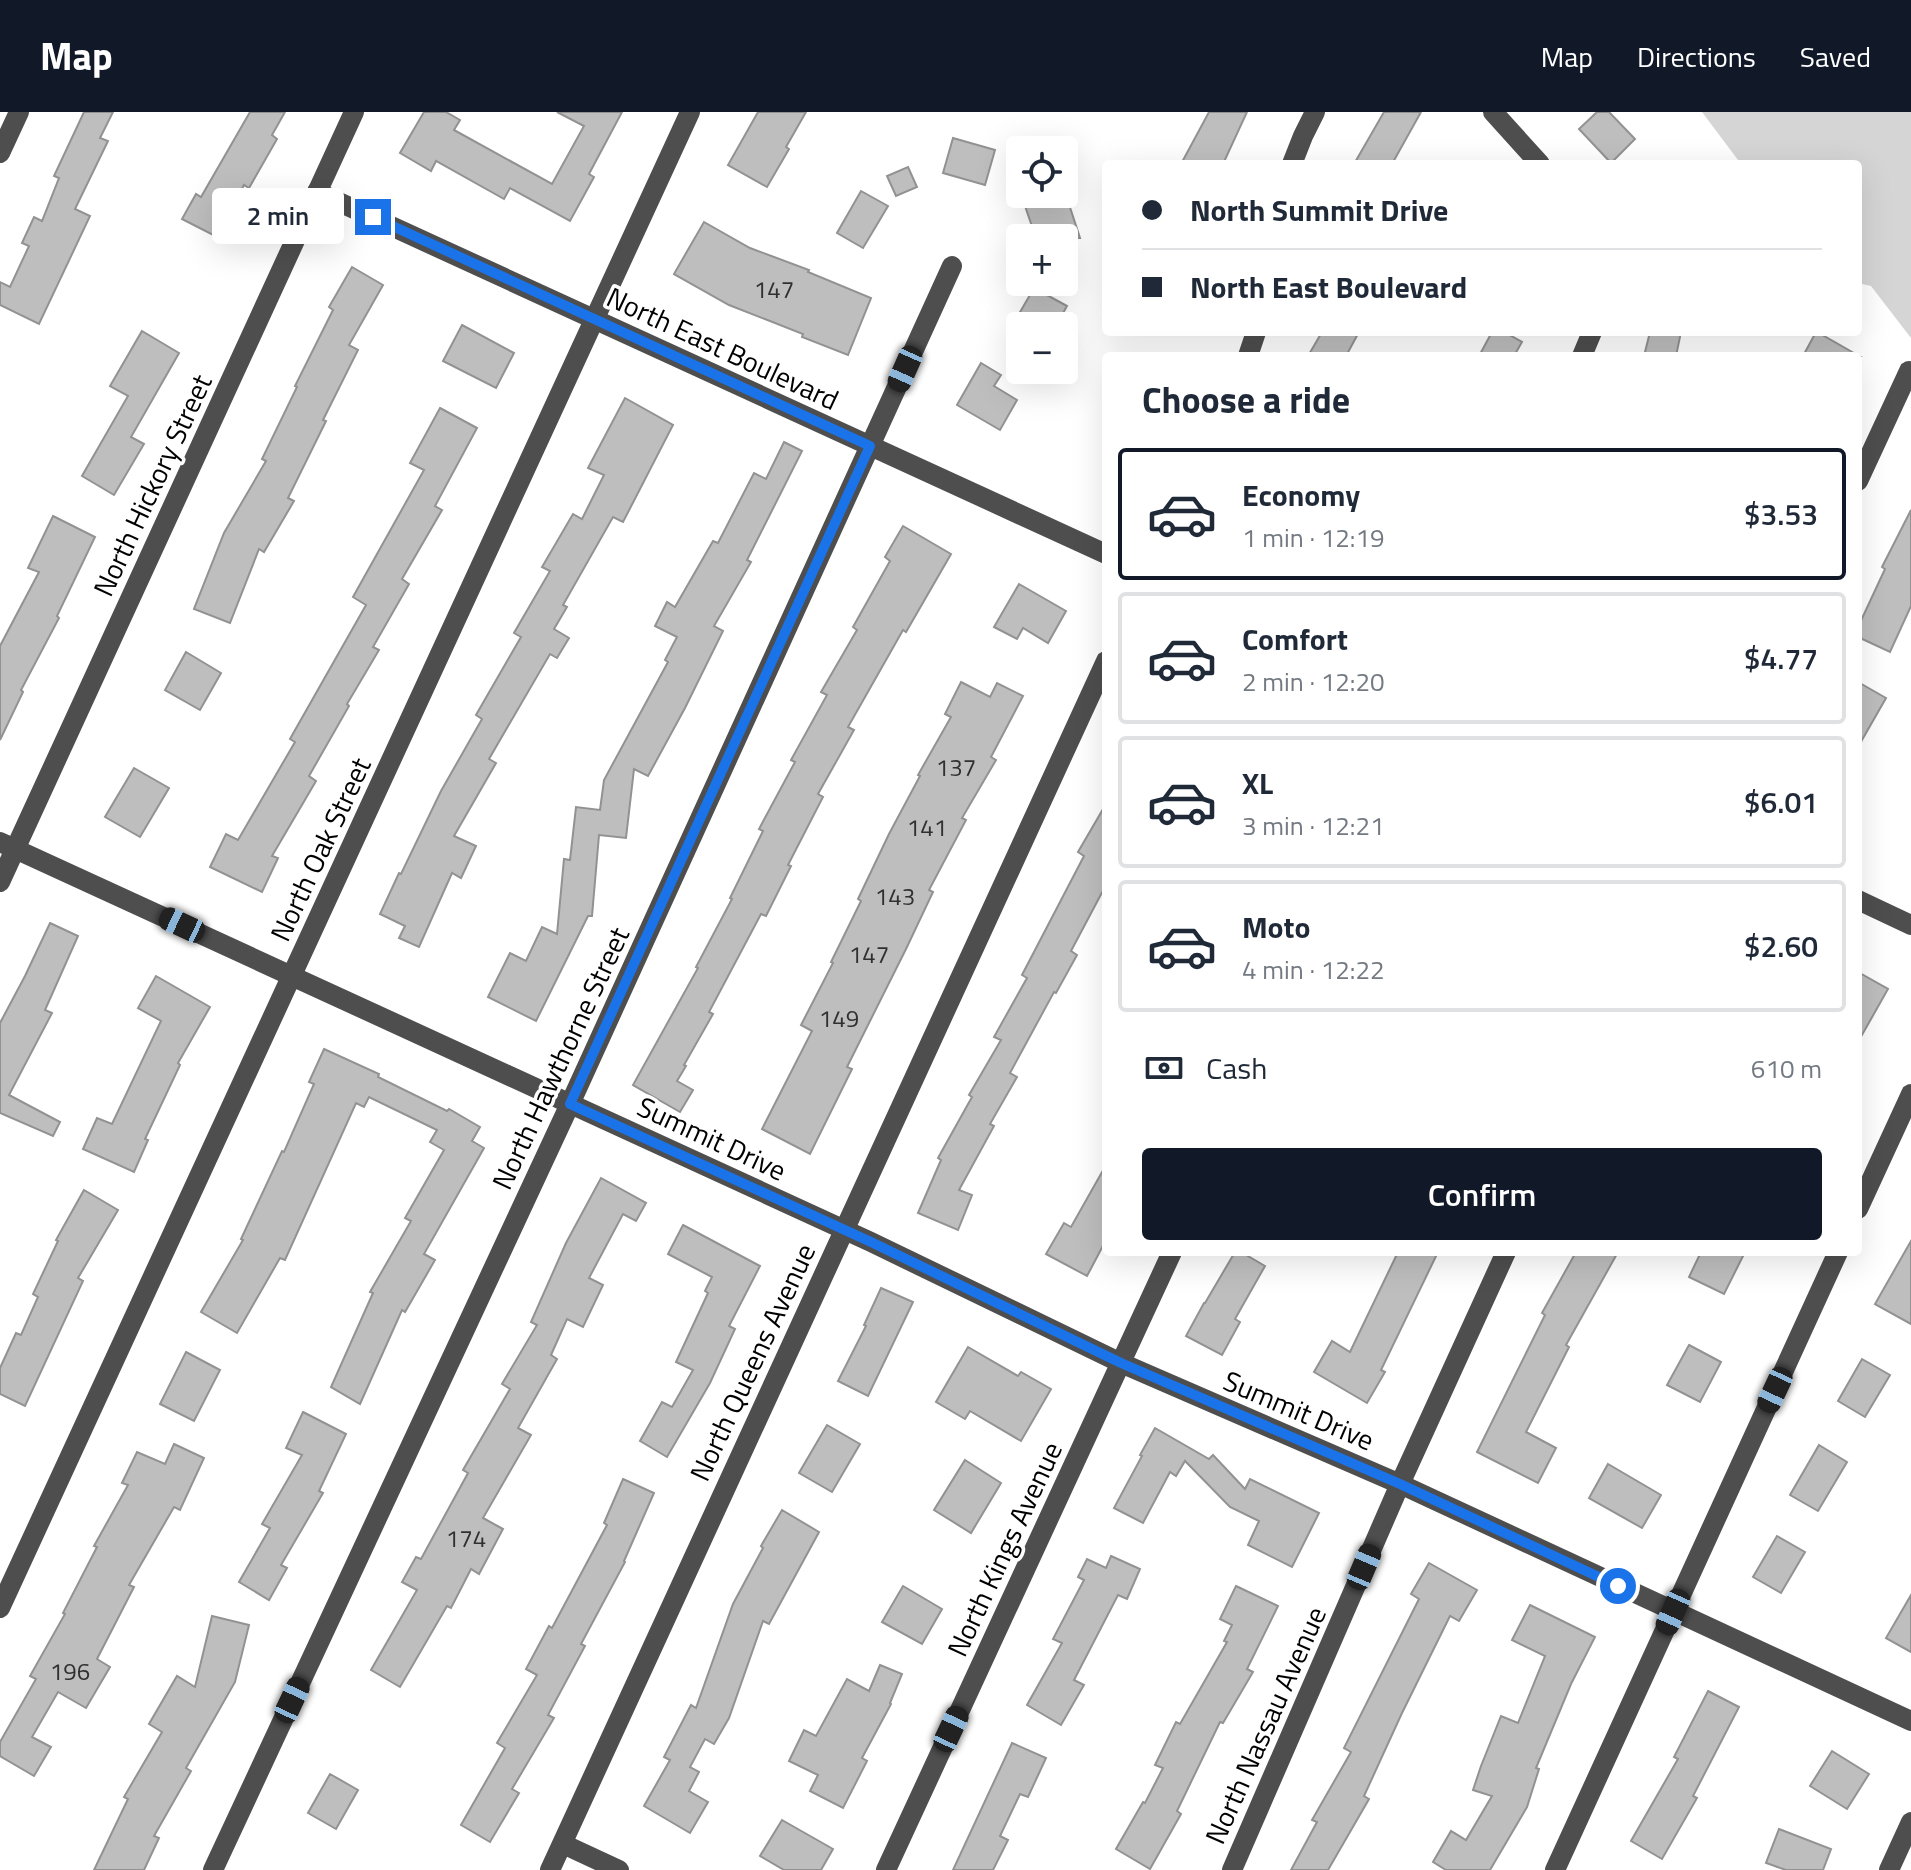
<!DOCTYPE html>
<meta charset="utf-8">
<style>
:root{--surface:#fff;--page:#f2f2f3;--text:#1f2937;--muted:#747a83;--line:#e0e1e3;--accent:#111827}
body{margin:0;font-family:"Titillium Web",sans-serif;background:var(--page);color:var(--text);height:100vh;display:flex;flex-direction:column;font-size:30px;white-space:nowrap}
*{box-sizing:border-box;margin:0}
p{font-size:26px;color:var(--muted)}
.icon{flex:none;width:44px;height:44px;fill:none;stroke:currentColor;stroke-width:2;stroke-linecap:round;stroke-linejoin:round}
.map{position:relative;flex:1;overflow:hidden}
.details{position:absolute;left:1102px;top:240px;width:760px;height:904px;display:flex;flex-direction:column;background:var(--surface);border-radius:8px;box-shadow:0 8px 32px #0002}
.details>*{flex:none}
.banner{position:absolute;left:1102px;top:48px;width:760px;height:176px;border-radius:8px;box-shadow:0 8px 32px #0002;display:grid;align-content:center;height:176px;padding:0 40px;background:var(--surface)}
.controls{position:absolute;left:1006px;top:24px;display:grid;gap:16px}
.controls a{display:grid;place-items:center;width:72px;height:72px;border-radius:8px;background:var(--surface);box-shadow:0 8px 32px #0002;font-size:40px}
.end{position:absolute;width:36px;height:36px;margin:-18px;border:10px solid #1a73e8;background:#fff;box-shadow:0 0 0 4px #fff}
.from{border-radius:50%}
.bubble{position:absolute;height:56px;border-radius:8px;background:var(--surface);box-shadow:0 8px 32px #0002;font-size:26px;font-weight:600;line-height:56px;text-align:center}
.car{position:absolute;width:24px;height:48px;margin:-24px -12px;border-radius:10px;box-shadow:0 0 6px 2px #0007;background:linear-gradient(#222 24%,#8ab4d8 0 40%,#222 0 76%,#8ab4d8 0 86%,#222 0)}
.banner b{display:flex;align-items:center;gap:28px;height:76px;font-size:30px}
.banner b+b{border-top:2px solid var(--line)}
.banner i{width:20px;height:20px;background:var(--text)}
ul{padding:0;list-style:none}
li{display:flex;align-items:center;gap:24px;height:132px;margin:0 16px 12px;padding:0 24px;border:4px solid var(--line);border-radius:8px}
li div{flex:1}
li b{display:block;font-size:30px}
li em{font-style:normal;font-weight:600}
li.on{border-color:var(--accent)}
li>.icon{width:72px;height:72px;stroke-width:1.5}
h2{padding:0 40px;font-size:36px;line-height:96px}
.pay{display:flex;align-items:center;gap:20px;height:88px;padding:0 40px;font-size:30px}
.pay p{margin-inline-start:auto}
.action{display:flex;gap:16px;margin-top:auto;padding:16px 40px}
.action a{flex:1;height:92px;border-radius:8px;background:var(--accent);color:#fff;font-size:32px;font-weight:600;line-height:92px;text-align:center}
header{display:flex;align-items:center;gap:48px;box-sizing:border-box;height:112px;padding:0 40px;background:var(--accent);color:#fff}
header strong{font-size:38px}
nav{display:flex;gap:44px;margin-inline-start:auto;font-size:28px}
.map>svg:first-child{display:block}
.green{fill:#d5d5d5}
.building{fill:#bebebe;stroke:#929292;stroke-width:2}
.lines{fill:none;stroke-linecap:round;stroke-linejoin:round}
.minor{stroke:#4e4e4e;stroke-width:20}
.route{stroke:#1a73e8;stroke-width:10}
.labels{text-anchor:middle;dominant-baseline:central;stroke-width:7;stroke-linejoin:round;paint-order:stroke}
.number-label{font-size:24px;fill:#303030}
.street-label{font-size:28px;fill:#000;stroke:#fff}
</style>
<header>
<strong>Map</strong>
<nav><a>Map</a><a>Directions</a><a>Saved</a></nav>
</header>
<div class="map">
<svg width="1911" height="1758" viewBox="0 0 1911 1758">
<rect width="100%" height="100%" fill="#fff"/>
<path class="green" d="M 1702,0 L 1911,0 L 1911,226 L 1871,174 L 1858,171 L 1858,52 L 1741,52 Z"/>
<g class="building">
<path d="M 84,0 L 113,0 L 100,26 L 108,29 L 75,97 L 90,104 L 39,212 L 0,193 L 0,170 L 10,175 L 29,134 L 22,131 L 34,105 L 42,109 L 59,66 L 54,64 Z"/>
<path d="M 250,0 L 285,0 L 272,23 L 277,27 L 249,76 L 244,73 L 217,125 L 182,107 L 196,82 L 201,85 Z"/>
<path d="M 424,0 L 446,0 L 460,8 L 454,18 L 552,72 L 584,14 L 557,0 L 622,0 L 589,62 L 594,65 L 570,109 L 510,76 L 504,87 L 436,49 L 431,59 L 400,41 Z"/>
<path d="M 758,0 L 806,0 L 786,35 L 789,37 L 767,75 L 728,53 Z"/>
<path d="M 1209,0 L 1247,0 L 1223,52 L 1181,52 Z"/>
<path d="M 1384,0 L 1421,0 L 1392,52 L 1354,52 Z"/>
<path d="M 1597,0 L 1609,0 L 1635,27 L 1611,51 L 1579,17 Z"/>
<path d="M 953,26 L 995,38 L 985,73 L 943,61 Z"/>
<path d="M 908,55 L 917,75 L 896,84 L 887,64 Z"/>
<path d="M 861,79 L 888,94 L 863,136 L 837,121 Z"/>
<path d="M 1065,80 L 1080,126 L 1036,126 L 1025,94 L 1064,82 Z"/>
<path d="M 704,110 L 750,136 L 809,158 L 808,160 L 871,186 L 848,243 L 802,225 L 803,222 L 729,193 L 674,162 Z"/>
<path d="M 352,155 L 383,173 L 349,233 L 358,238 L 323,308 L 326,309 L 288,386 L 294,389 L 264,440 L 259,437 L 230,511 L 194,497 L 224,421 L 266,349 L 262,347 L 297,275 L 295,274 L 333,198 L 329,195 Z"/>
<path d="M 1034,176 L 1067,194 L 1056,214 L 1012,214 Z"/>
<path d="M 462,213 L 514,241 L 496,276 L 443,249 Z"/>
<path d="M 142,219 L 179,241 L 131,325 L 144,332 L 114,383 L 82,364 L 128,284 L 110,274 Z"/>
<path d="M 1322,220 L 1359,220 L 1346,244 L 1308,244 Z"/>
<path d="M 1492,220 L 1504,220 L 1522,230 L 1514,244 L 1479,244 Z"/>
<path d="M 1650,220 L 1681,220 L 1676,244 L 1644,244 Z"/>
<path d="M 1816,220 L 1817,220 L 1859,244 L 1803,244 Z"/>
<path d="M 981,251 L 1001,263 L 994,274 L 1017,288 L 1000,318 L 957,293 Z"/>
<path d="M 625,286 L 673,313 L 623,410 L 613,405 L 563,493 L 567,495 L 554,517 L 569,526 L 557,546 L 550,542 L 489,647 L 496,651 L 454,724 L 476,734 L 461,766 L 452,761 L 419,835 L 399,826 L 405,814 L 380,802 L 399,761 L 401,762 L 441,679 L 482,607 L 476,603 L 521,525 L 514,521 L 550,459 L 542,455 L 573,402 L 582,407 L 604,363 L 588,356 Z"/>
<path d="M 440,296 L 477,316 L 435,394 L 442,398 L 402,467 L 409,472 L 373,535 L 379,538 L 347,592 L 349,594 L 309,664 L 316,669 L 272,744 L 278,746 L 262,780 L 210,755 L 226,722 L 238,728 L 295,630 L 290,627 L 366,493 L 353,485 L 424,358 L 410,351 Z"/>
<path d="M 784,330 L 802,339 L 747,448 L 751,450 L 714,514 L 723,519 L 685,596 L 648,664 L 634,657 L 626,726 L 599,723 L 592,804 L 588,804 L 536,909 L 488,885 L 510,841 L 526,849 L 542,815 L 557,822 L 564,747 L 570,748 L 576,695 L 600,698 L 604,668 L 668,550 L 665,548 L 677,525 L 655,514 L 667,490 L 675,495 L 713,429 L 718,431 L 754,361 L 766,367 Z"/>
<path d="M 1911,398 L 1911,494 L 1890,540 L 1858,525 L 1858,515 L 1885,457 L 1882,455 Z"/>
<path d="M 53,404 L 95,425 L 57,504 L 59,506 L 21,578 L 23,580 L 0,628 L 0,534 L 39,460 L 28,456 Z"/>
<path d="M 903,414 L 951,442 L 906,520 L 903,518 L 848,615 L 854,618 L 818,682 L 823,685 L 788,753 L 791,754 L 766,804 L 761,802 L 709,900 L 713,902 L 684,953 L 686,954 L 677,969 L 693,978 L 680,1000 L 633,973 L 698,856 L 696,855 L 732,787 L 730,786 L 763,719 L 759,717 L 795,650 L 791,648 L 827,583 L 821,580 L 857,518 L 853,515 L 890,449 L 885,445 Z"/>
<path d="M 1019,472 L 1066,499 L 1048,531 L 1023,516 L 1017,527 L 994,515 Z"/>
<path d="M 186,540 L 221,561 L 200,598 L 165,578 Z"/>
<path d="M 961,570 L 990,585 L 997,571 L 1023,584 L 991,645 L 996,648 L 962,706 L 966,708 L 929,778 L 933,780 L 906,837 L 847,955 L 852,957 L 810,1042 L 762,1017 L 812,919 L 801,913 L 833,851 L 831,850 L 861,789 L 858,787 L 889,722 L 920,664 L 918,663 L 951,605 L 945,602 Z"/>
<path d="M 1858,570 L 1886,586 L 1858,635 Z"/>
<path d="M 134,656 L 169,676 L 140,725 L 105,705 Z"/>
<path d="M 1106,692 L 1106,773 L 1071,839 L 1077,843 L 1056,881 L 1054,880 L 1010,961 L 1017,965 L 990,1012 L 994,1014 L 959,1078 L 972,1083 L 958,1118 L 918,1101 L 941,1048 L 938,1046 L 972,985 L 969,983 L 1001,928 L 994,925 L 1027,866 L 1022,863 L 1084,744 L 1078,740 Z"/>
<path d="M 50,811 L 78,824 L 45,898 L 52,901 L 9,983 L 60,1010 L 53,1024 L 0,1001 L 0,911 L 25,864 Z"/>
<path d="M 1858,860 L 1888,877 L 1858,930 Z"/>
<path d="M 156,864 L 210,895 L 178,951 L 180,953 L 145,1027 L 148,1028 L 134,1060 L 83,1037 L 97,1006 L 112,1012 L 161,909 L 138,896 Z"/>
<path d="M 324,937 L 379,962 L 378,965 L 447,999 L 449,997 L 480,1015 L 472,1029 L 484,1036 L 424,1142 L 435,1148 L 405,1200 L 402,1198 L 360,1292 L 331,1275 L 373,1181 L 370,1180 L 411,1109 L 405,1106 L 444,1038 L 430,1030 L 437,1018 L 369,985 L 364,995 L 356,991 L 285,1148 L 280,1146 L 237,1221 L 201,1200 L 243,1128 L 241,1127 L 282,1039 L 284,1040 L 314,972 L 309,970 Z"/>
<path d="M 1106,1053 L 1106,1128 L 1087,1164 L 1046,1142 L 1064,1111 L 1071,1115 Z"/>
<path d="M 601,1066 L 646,1091 L 636,1109 L 623,1102 L 589,1166 L 603,1173 L 583,1215 L 567,1207 L 551,1243 L 557,1247 L 518,1316 L 531,1323 L 483,1406 L 503,1417 L 479,1462 L 471,1457 L 451,1496 L 447,1494 L 400,1575 L 371,1558 L 417,1478 L 402,1470 L 416,1445 L 421,1447 L 468,1361 L 463,1358 L 510,1277 L 502,1272 L 537,1213 L 531,1210 L 566,1131 Z"/>
<path d="M 84,1078 L 118,1098 L 78,1166 L 83,1169 L 25,1294 L 0,1282 L 0,1256 L 16,1221 L 21,1223 L 38,1185 L 33,1182 L 58,1129 L 56,1128 Z"/>
<path d="M 683,1113 L 760,1154 L 729,1214 L 735,1217 L 710,1271 L 667,1345 L 640,1329 L 662,1290 L 672,1295 L 693,1258 L 676,1250 L 708,1181 L 705,1179 L 712,1165 L 668,1142 Z"/>
<path d="M 1911,1129 L 1911,1212 L 1875,1192 Z"/>
<path d="M 1235,1140 L 1241,1140 L 1265,1154 L 1235,1207 L 1240,1210 L 1222,1243 L 1186,1224 L 1204,1191 L 1205,1191 Z"/>
<path d="M 1398,1140 L 1438,1140 L 1381,1258 L 1385,1260 L 1367,1291 L 1314,1260 L 1332,1229 L 1350,1240 Z"/>
<path d="M 1576,1140 L 1618,1140 L 1566,1233 L 1569,1235 L 1526,1320 L 1556,1336 L 1538,1371 L 1477,1340 L 1545,1203 L 1542,1201 Z"/>
<path d="M 1701,1140 L 1745,1140 L 1724,1182 L 1689,1165 Z"/>
<path d="M 881,1176 L 913,1190 L 868,1284 L 838,1269 L 866,1214 L 864,1213 Z"/>
<path d="M 1689,1233 L 1721,1250 L 1700,1290 L 1667,1273 Z"/>
<path d="M 968,1235 L 1018,1264 L 1021,1260 L 1051,1277 L 1021,1329 L 970,1299 L 965,1307 L 936,1290 Z"/>
<path d="M 186,1240 L 220,1258 L 194,1309 L 160,1292 Z"/>
<path d="M 1862,1247 L 1890,1263 L 1865,1305 L 1838,1289 Z"/>
<path d="M 303,1300 L 346,1322 L 319,1379 L 323,1381 L 281,1453 L 287,1456 L 269,1488 L 239,1470 L 270,1416 L 262,1412 L 302,1343 L 286,1336 Z"/>
<path d="M 827,1313 L 860,1332 L 832,1380 L 799,1361 Z"/>
<path d="M 1155,1316 L 1209,1347 L 1213,1343 L 1245,1377 L 1250,1367 L 1319,1401 L 1292,1455 L 1248,1433 L 1259,1409 L 1230,1395 L 1185,1349 L 1176,1364 L 1170,1360 L 1143,1411 L 1114,1396 L 1142,1344 L 1140,1343 Z"/>
<path d="M 174,1332 L 204,1346 L 180,1398 L 174,1395 L 129,1473 L 134,1475 L 97,1547 L 110,1555 L 86,1596 L 58,1580 L 32,1625 L 51,1635 L 34,1664 L 0,1644 L 0,1630 L 36,1567 L 30,1564 L 65,1502 L 63,1501 L 97,1435 L 94,1434 L 128,1373 L 122,1371 L 137,1340 L 165,1352 Z"/>
<path d="M 1819,1333 L 1847,1350 L 1818,1399 L 1790,1383 Z"/>
<path d="M 965,1348 L 1001,1371 L 971,1421 L 934,1398 Z"/>
<path d="M 1608,1352 L 1661,1383 L 1642,1416 L 1589,1386 Z"/>
<path d="M 623,1367 L 654,1381 L 624,1449 L 625,1450 L 581,1532 L 585,1534 L 548,1603 L 554,1606 L 512,1677 L 519,1681 L 490,1730 L 461,1713 L 505,1636 L 497,1631 L 537,1563 L 526,1557 L 549,1514 L 552,1516 L 607,1413 L 604,1411 Z"/>
<path d="M 782,1398 L 819,1420 L 769,1512 L 763,1509 L 729,1606 L 714,1632 L 705,1627 L 690,1655 L 699,1660 L 689,1679 L 708,1690 L 690,1721 L 644,1694 L 670,1648 L 664,1645 L 691,1593 L 696,1596 L 733,1492 L 763,1436 L 761,1434 Z"/>
<path d="M 1777,1424 L 1805,1440 L 1781,1481 L 1753,1465 Z"/>
<path d="M 1111,1444 L 1140,1457 L 1127,1487 L 1118,1483 L 1074,1568 L 1084,1573 L 1061,1613 L 1027,1593 L 1062,1531 L 1053,1527 L 1084,1468 L 1078,1465 L 1087,1447 L 1106,1456 Z"/>
<path d="M 1429,1451 L 1477,1478 L 1459,1509 L 1450,1504 L 1402,1601 L 1364,1684 L 1369,1687 L 1328,1758 L 1291,1758 L 1317,1710 L 1312,1708 L 1351,1640 L 1344,1636 L 1419,1487 L 1411,1482 Z"/>
<path d="M 903,1474 L 942,1497 L 922,1532 L 882,1510 Z"/>
<path d="M 1236,1474 L 1278,1494 L 1247,1557 L 1253,1560 L 1223,1611 L 1220,1610 L 1177,1699 L 1181,1702 L 1150,1757 L 1116,1737 L 1143,1690 L 1145,1691 L 1163,1656 L 1155,1653 L 1176,1610 L 1180,1612 L 1227,1530 L 1224,1529 L 1232,1513 L 1220,1507 Z"/>
<path d="M 1911,1483 L 1911,1540 L 1886,1526 Z"/>
<path d="M 1530,1493 L 1595,1525 L 1571,1572 L 1536,1656 L 1539,1657 L 1527,1695 L 1490,1758 L 1446,1758 L 1433,1750 L 1451,1719 L 1466,1728 L 1492,1684 L 1473,1678 L 1481,1654 L 1501,1604 L 1518,1611 L 1545,1544 L 1512,1528 Z"/>
<path d="M 212,1504 L 249,1513 L 235,1570 L 186,1656 L 191,1659 L 154,1724 L 159,1726 L 144,1758 L 94,1758 L 128,1687 L 124,1685 L 162,1620 L 149,1612 L 177,1564 L 195,1575 Z"/>
<path d="M 880,1553 L 902,1562 L 890,1591 L 891,1592 L 862,1646 L 867,1649 L 843,1696 L 810,1679 L 818,1663 L 789,1649 L 804,1618 L 816,1624 L 847,1567 L 869,1579 Z"/>
<path d="M 1708,1579 L 1739,1595 L 1693,1684 L 1697,1686 L 1662,1747 L 1631,1729 L 1678,1647 L 1674,1645 Z"/>
<path d="M 1012,1631 L 1046,1646 L 1028,1685 L 1020,1682 L 1000,1724 L 1008,1728 L 993,1758 L 953,1758 Z"/>
<path d="M 1832,1639 L 1869,1662 L 1847,1697 L 1810,1674 Z"/>
<path d="M 330,1662 L 358,1678 L 336,1717 L 308,1701 Z"/>
<path d="M 782,1708 L 833,1737 L 821,1758 L 784,1758 L 760,1744 Z"/>
<path d="M 1779,1717 L 1831,1737 L 1823,1758 L 1786,1758 L 1766,1751 Z"/>
</g>
<g class="lines">
<g class="minor">
<path d="M 1493,0 L 1540,52"/>
<path d="M 0,41 L 19,0"/>
<path d="M 1292,52 L 1303,24 L 1315,0"/>
<path d="M 317,80 L 1106,442"/>
<path d="M 1248,244 L 1256,220"/>
<path d="M 1582,244 L 1592,220"/>
<path d="M 1858,369 L 1909,259"/>
<path d="M 0,730 L 871,1130 L 1121,1251 L 1400,1372 L 1911,1609"/>
<path d="M 0,770 L 354,0"/>
<path d="M 1858,788 L 1911,813"/>
<path d="M 1858,1097 L 1911,982"/>
<path d="M 0,1496 L 690,0"/>
<path d="M 563,1732 L 619,1758"/>
<path d="M 213,1758 L 570,992 L 952,154"/>
<path d="M 550,1758 L 1106,549"/>
<path d="M 886,1758 L 1172,1140"/>
<path d="M 1232,1758 L 1400,1372 L 1506,1140"/>
<path d="M 1555,1758 L 1838,1140"/>
<path d="M 1889,1758 L 1911,1710"/>
</g>
</g>
<g class="lines">
<path class="route" d="M 373,105 L 870,334 L 570,992 L 871,1130 L 1121,1251 L 1400,1372 L 1618,1474"/>
</g>
<g class="labels">
<g class="number-label">
<text x="774" y="177">147</text>
<text x="956" y="655">137</text>
<text x="927" y="715">141</text>
<text x="895" y="784">143</text>
<text x="869" y="842">147</text>
<text x="839" y="906">149</text>
<text x="466" y="1426">174</text>
<text x="70" y="1559">196</text>
</g>
<g class="street-label">
<text transform="translate(723 236) rotate(25)">North East Boulevard</text>
<text transform="translate(152 373) rotate(-65)">North Hickory Street</text>
<text transform="translate(320 737) rotate(-65)">North Oak Street</text>
<text transform="translate(560 946) rotate(-65)">North Hawthorne Street</text>
<text transform="translate(712 1026) rotate(25)">Summit Drive</text>
<text transform="translate(752 1250) rotate(-65)">North Queens Avenue</text>
<text transform="translate(1299 1298) rotate(23)">Summit Drive</text>
<text transform="translate(1004 1437) rotate(-65)">North Kings Avenue</text>
<text transform="translate(1265 1613) rotate(-66)">North Nassau Avenue</text>
</g>
</g>
</svg>
<div class="controls">
<a><svg class="icon" aria-label="locate" viewBox="0 0 24 24"><circle cx="12" cy="12" r="6"/><path d="M12 2v4M12 18v4M2 12h4M18 12h4"/></svg></a>
<a>+</a>
<a>−</a>
</div>
<i class="end from" style="left:1618px;top:1474px"></i>
<i class="end" style="left:373px;top:105px"></i>
<div class="bubble" style="left:212px;top:76px;width:132px">2 min</div>
<i class="car" style="left:905px;top:257px;rotate:204deg"></i>
<i class="car" style="left:182px;top:813px;rotate:295deg"></i>
<i class="car" style="left:1775px;top:1278px;rotate:205deg"></i>
<i class="car" style="left:1364px;top:1455px;rotate:23deg"></i>
<i class="car" style="left:1673px;top:1500px;rotate:204deg"></i>
<i class="car" style="left:292px;top:1588px;rotate:25deg"></i>
<i class="car" style="left:951px;top:1617px;rotate:25deg"></i>
<div class="banner">
<b><i class="from"></i>North Summit Drive</b>
<b><i></i>North East Boulevard</b>
</div>
<section class="details">
<h2>Choose a ride</h2>
<ul>
<li class="on"><svg class="icon" aria-label="car" viewBox="0 0 24 24"><path d="M5 17H2v-5l4-1 3-4h7l3 4 3 1v5h-3M9 17h6M6 11h13"/><circle cx="7" cy="17" r="2"/><circle cx="17" cy="17" r="2"/></svg><div><b>Economy</b><p>1 min · 12:19</p></div><em>$3.53</em></li>
<li><svg class="icon" aria-label="car" viewBox="0 0 24 24"><path d="M5 17H2v-5l4-1 3-4h7l3 4 3 1v5h-3M9 17h6M6 11h13"/><circle cx="7" cy="17" r="2"/><circle cx="17" cy="17" r="2"/></svg><div><b>Comfort</b><p>2 min · 12:20</p></div><em>$4.77</em></li>
<li><svg class="icon" aria-label="car" viewBox="0 0 24 24"><path d="M5 17H2v-5l4-1 3-4h7l3 4 3 1v5h-3M9 17h6M6 11h13"/><circle cx="7" cy="17" r="2"/><circle cx="17" cy="17" r="2"/></svg><div><b>XL</b><p>3 min · 12:21</p></div><em>$6.01</em></li>
<li><svg class="icon" aria-label="car" viewBox="0 0 24 24"><path d="M5 17H2v-5l4-1 3-4h7l3 4 3 1v5h-3M9 17h6M6 11h13"/><circle cx="7" cy="17" r="2"/><circle cx="17" cy="17" r="2"/></svg><div><b>Moto</b><p>4 min · 12:22</p></div><em>$2.60</em></li>
</ul>
<div class="pay"><svg class="icon" aria-label="cash" viewBox="0 0 24 24"><path d="M3 7h18v10H3z"/><circle cx="12" cy="12" r="2"/></svg>Cash<p>610 m</p></div>
<div class="action"><a>Confirm</a></div>
</section>
</div>
